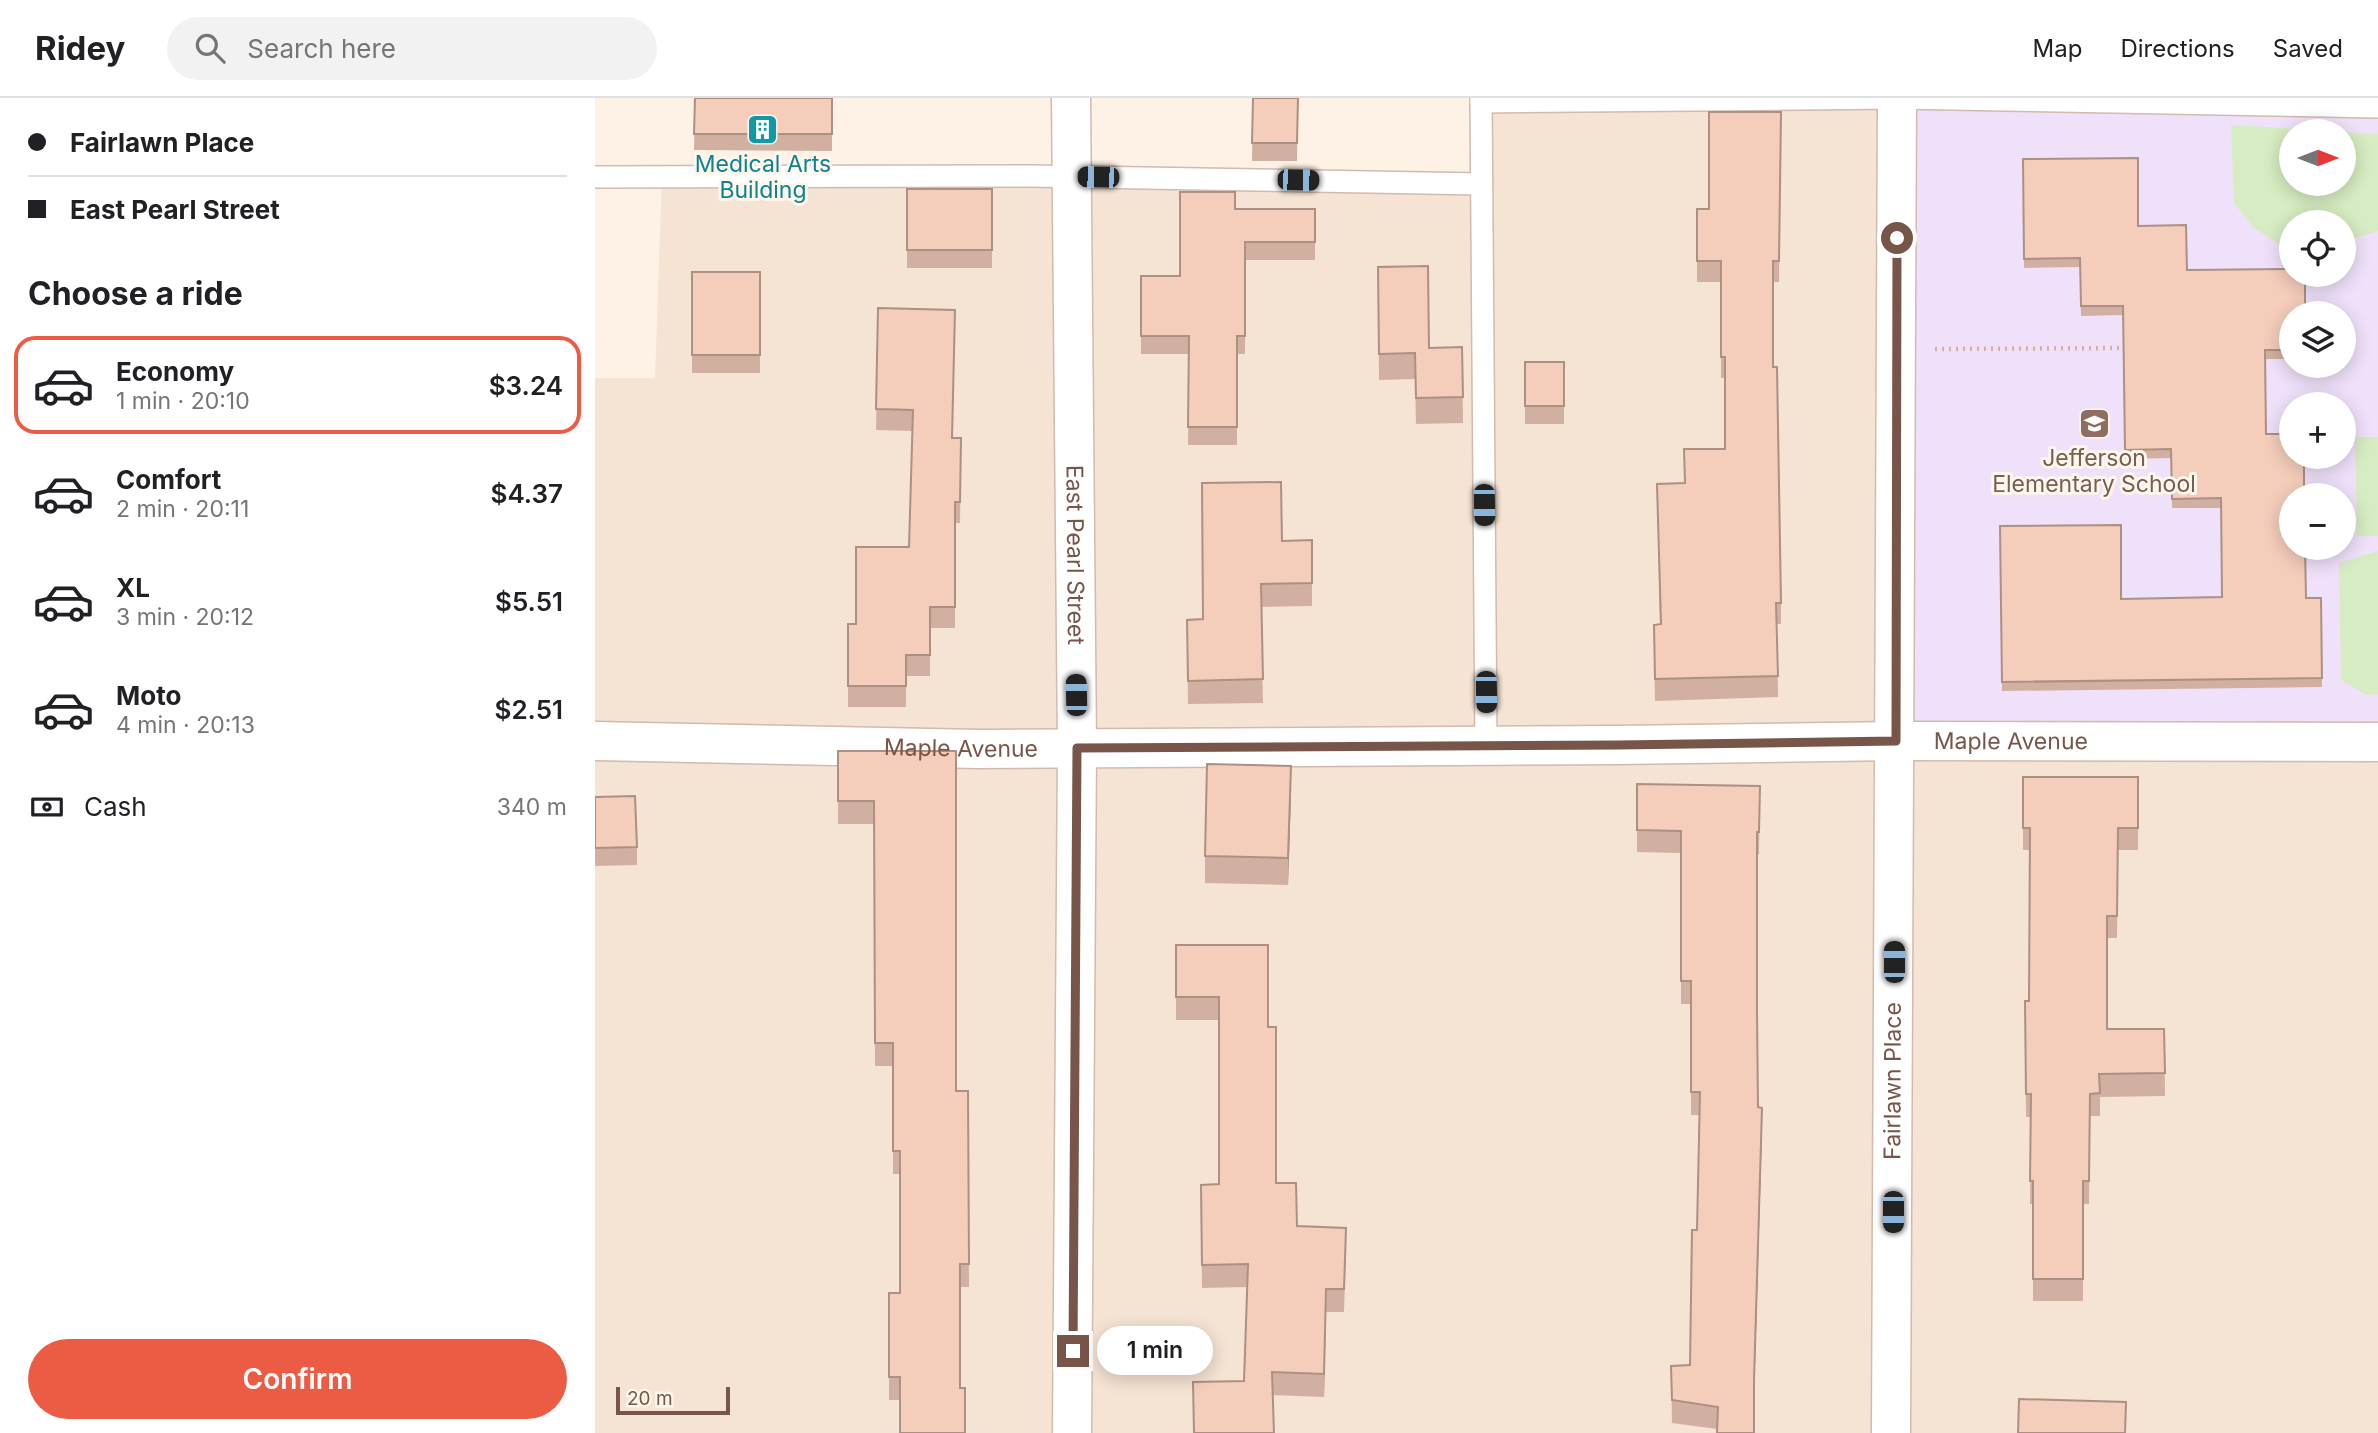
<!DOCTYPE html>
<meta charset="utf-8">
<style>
:root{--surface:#fff;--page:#f2f2f2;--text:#202124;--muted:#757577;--line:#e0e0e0;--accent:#ec5c45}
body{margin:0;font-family:Inter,sans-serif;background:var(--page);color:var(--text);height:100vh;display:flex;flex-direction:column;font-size:26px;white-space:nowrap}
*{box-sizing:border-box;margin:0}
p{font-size:23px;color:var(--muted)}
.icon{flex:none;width:38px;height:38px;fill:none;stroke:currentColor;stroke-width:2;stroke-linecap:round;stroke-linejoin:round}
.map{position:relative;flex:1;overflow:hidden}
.side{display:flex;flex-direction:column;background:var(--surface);width:595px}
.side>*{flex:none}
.top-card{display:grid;align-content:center;height:154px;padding:0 28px;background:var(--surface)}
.needle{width:46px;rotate:90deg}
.controls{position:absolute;left:1684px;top:21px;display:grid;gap:14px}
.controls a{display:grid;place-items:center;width:77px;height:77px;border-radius:50%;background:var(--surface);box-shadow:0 4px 18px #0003;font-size:35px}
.scale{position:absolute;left:21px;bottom:18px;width:114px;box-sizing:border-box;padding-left:7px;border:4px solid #785549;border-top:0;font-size:19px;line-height:24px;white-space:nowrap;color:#785549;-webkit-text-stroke:5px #fff6ec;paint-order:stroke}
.end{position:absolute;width:32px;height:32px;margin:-16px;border:9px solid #785549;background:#fff;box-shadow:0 0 0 4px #fff}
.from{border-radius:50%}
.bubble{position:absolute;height:49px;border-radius:24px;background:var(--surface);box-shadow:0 4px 18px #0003;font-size:23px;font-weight:600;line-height:49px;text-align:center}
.car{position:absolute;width:21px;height:42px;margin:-21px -10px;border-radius:9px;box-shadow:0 0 5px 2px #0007;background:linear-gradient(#222 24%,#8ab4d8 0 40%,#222 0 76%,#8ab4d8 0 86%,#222 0)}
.top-card b{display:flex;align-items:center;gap:24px;height:66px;font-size:26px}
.top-card b+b{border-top:2px solid var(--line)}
.top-card i{width:18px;height:18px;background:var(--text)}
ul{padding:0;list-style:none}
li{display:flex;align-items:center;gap:21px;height:98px;margin:0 14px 10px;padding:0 14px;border:4px solid transparent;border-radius:21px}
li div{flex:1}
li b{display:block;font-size:26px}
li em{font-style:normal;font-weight:600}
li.on{border-color:var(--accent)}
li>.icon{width:63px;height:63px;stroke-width:1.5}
h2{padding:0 28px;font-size:32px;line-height:84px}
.pay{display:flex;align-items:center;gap:18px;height:77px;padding:0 28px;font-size:26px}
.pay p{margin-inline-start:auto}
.cta{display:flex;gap:14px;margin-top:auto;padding:14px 28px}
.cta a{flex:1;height:80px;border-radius:42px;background:var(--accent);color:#fff;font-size:28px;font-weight:600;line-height:80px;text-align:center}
header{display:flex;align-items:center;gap:42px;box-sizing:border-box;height:98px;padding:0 35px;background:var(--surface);border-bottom:2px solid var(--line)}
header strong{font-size:33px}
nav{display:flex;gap:38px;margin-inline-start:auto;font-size:24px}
.search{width:490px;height:63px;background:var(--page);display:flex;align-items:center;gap:18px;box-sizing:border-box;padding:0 24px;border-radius:38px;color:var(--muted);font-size:26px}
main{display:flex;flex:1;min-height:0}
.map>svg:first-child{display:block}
.residential{fill:#f5e3d3;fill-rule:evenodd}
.education{fill:#efe1fa;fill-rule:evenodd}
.green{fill:#d7ecc2}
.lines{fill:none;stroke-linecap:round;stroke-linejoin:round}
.service-casing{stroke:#d2baad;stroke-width:24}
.minor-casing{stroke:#d2baad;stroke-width:41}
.path{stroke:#d9b09e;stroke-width:4.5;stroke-dasharray:2 5;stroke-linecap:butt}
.service{stroke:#fff;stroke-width:21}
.minor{stroke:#fff;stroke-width:38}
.wall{fill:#d2b0a1}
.shaded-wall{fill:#ab9083}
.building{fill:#f4cdbb;stroke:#ab9083;stroke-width:2}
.route{stroke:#785549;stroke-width:9}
.labels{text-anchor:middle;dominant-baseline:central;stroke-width:6;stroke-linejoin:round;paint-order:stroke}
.culture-label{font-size:23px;fill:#0d838f;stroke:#fff6ec}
.education-label{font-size:23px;fill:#785e54;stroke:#fff6ec}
.street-label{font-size:23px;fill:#785549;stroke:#fff6ec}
</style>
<header>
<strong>Ridey</strong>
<div class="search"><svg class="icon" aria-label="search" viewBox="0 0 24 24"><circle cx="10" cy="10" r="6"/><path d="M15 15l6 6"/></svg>Search here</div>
<nav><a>Map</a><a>Directions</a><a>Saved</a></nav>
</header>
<main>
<section class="side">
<div class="top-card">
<b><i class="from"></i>Fairlawn Place</b>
<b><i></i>East Pearl Street</b>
</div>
<h2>Choose a ride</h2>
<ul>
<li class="on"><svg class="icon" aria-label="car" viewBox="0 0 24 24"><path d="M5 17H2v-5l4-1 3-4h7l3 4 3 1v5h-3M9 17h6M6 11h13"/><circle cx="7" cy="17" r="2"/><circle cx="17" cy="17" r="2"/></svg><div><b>Economy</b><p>1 min · 20:10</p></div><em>$3.24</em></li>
<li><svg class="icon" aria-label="car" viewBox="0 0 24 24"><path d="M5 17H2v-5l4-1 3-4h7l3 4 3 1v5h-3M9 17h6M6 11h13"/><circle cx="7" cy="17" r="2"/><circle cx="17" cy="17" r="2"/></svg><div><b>Comfort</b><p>2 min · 20:11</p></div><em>$4.37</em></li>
<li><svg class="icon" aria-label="car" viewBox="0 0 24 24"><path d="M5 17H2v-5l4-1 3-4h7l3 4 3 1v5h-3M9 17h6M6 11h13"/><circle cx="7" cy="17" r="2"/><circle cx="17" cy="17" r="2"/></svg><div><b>XL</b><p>3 min · 20:12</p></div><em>$5.51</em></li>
<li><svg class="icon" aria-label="car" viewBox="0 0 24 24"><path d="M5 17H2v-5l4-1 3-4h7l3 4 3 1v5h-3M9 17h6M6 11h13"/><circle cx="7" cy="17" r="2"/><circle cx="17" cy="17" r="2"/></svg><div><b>Moto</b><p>4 min · 20:13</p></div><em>$2.51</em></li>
</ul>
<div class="pay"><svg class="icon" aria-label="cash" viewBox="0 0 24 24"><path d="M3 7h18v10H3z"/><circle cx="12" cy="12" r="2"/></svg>Cash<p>340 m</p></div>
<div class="cta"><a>Confirm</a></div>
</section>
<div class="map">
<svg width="1783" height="1335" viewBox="0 0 1783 1335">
<rect width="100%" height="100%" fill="#fdf2e5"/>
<path class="residential" d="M 886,0 L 1783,0 L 1783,1335 L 0,1335 L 0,280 L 60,280 L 67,80 L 885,86 ZM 1696,33 L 1748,33 L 1748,86 L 1696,86 ZM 1696,124 L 1748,124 L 1748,177 L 1696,177 ZM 1696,215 L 1748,215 L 1748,268 L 1696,268 ZM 1696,306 L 1748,306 L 1748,359 L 1696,359 ZM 1696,397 L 1748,397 L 1748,450 L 1696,450 Z"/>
<path class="education" d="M 1302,0 L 1783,9 L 1783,644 L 1301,643 ZM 1696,33 L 1748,33 L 1748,86 L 1696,86 ZM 1696,124 L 1748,124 L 1748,177 L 1696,177 ZM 1696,215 L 1748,215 L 1748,268 L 1696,268 ZM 1696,306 L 1748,306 L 1748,359 L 1696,359 ZM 1696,397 L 1748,397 L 1748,450 L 1696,450 Z"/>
<g class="green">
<path d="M 1636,27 L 1741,33 L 1696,33 L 1696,86 L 1748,86 L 1748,34 L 1783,36 L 1783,133 L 1748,144 L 1748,124 L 1696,124 L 1696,154 L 1658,129 L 1639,105 Z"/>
<path d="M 1760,339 L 1783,339 L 1783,438 L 1762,438 Z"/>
<path d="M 1783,453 L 1783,596 L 1772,597 L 1746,582 L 1744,465 Z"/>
</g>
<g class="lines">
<defs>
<g id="service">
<path d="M 886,0 L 891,648"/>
<path d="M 886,4 L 1302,0 L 1783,9"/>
<path d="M 0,79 L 435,78 L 886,86"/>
</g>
<g id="minor">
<path id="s1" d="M 476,0 L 482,650 L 477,1335"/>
<path id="s2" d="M 0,643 L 384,651 L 1023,647 L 1301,643 L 1783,644"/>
<path id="s3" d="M 1296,1335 L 1302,0"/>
</g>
</defs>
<use href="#service" class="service-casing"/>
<use href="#minor" class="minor-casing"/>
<path class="path" d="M 1340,251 L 1528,250"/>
<use href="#service" class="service"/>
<use href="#minor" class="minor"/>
</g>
<g class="wall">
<path d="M 100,0 L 237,0 L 237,53 L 99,52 Z"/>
<path d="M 658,0 L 703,0 L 702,63 L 657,63 Z"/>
<path d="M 1186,14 L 1184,184 L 1178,184 L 1178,269 L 1186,505 L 1186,526 L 1182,526 L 1183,599 L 1060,603 L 1059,548 L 1065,526 L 1062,386 L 1090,385 L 1130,351 L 1130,280 L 1126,280 L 1126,184 L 1102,184 L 1102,111 L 1114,111 Z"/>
<path d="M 1428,61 L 1543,128 L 1592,172 L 1696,215 L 1696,261 L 1670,261 L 1671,336 L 1711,500 L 1726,500 L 1727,589 L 1407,593 L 1405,428 L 1526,501 L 1627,499 L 1626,410 L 1577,410 L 1576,360 L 1530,361 L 1528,217 L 1486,218 L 1485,169 L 1429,170 Z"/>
<rect x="312" y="91" width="85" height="79"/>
<path d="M 640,111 L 720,111 L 720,162 L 650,162 L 650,256 L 642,256 L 642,347 L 593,347 L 594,256 L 546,256 L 546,178 L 585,178 Z"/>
<path d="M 783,169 L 834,250 L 867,249 L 868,325 L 821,326 L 820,281 L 784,282 Z"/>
<rect x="97" y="174" width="68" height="101"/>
<path d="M 283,210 L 358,340 L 366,340 L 365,425 L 360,425 L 360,530 L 335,530 L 335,578 L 311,578 L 311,609 L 253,609 L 253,526 L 261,526 L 314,449 L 318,333 L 281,332 Z"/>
<rect x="930" y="264" width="39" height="62"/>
<path d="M 717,442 L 717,508 L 666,509 L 668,605 L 593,606 L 592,522 L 608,521 L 687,443 Z"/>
<path d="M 243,653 L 361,653 L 361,993 L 373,993 L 374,1189 L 365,1189 L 305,1302 L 294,1302 L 294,1195 L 305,1195 L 305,1076 L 298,1076 L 298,968 L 280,968 L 279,726 L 243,726 Z"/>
<path d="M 1428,679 L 1543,679 L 1543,752 L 1523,752 L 1522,840 L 1512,840 L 1512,931 L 1569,931 L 1570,998 L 1505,999 L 1505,1018 L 1495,1018 L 1494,1106 L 1488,1106 L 1488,1203 L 1438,1203 L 1438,1106 L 1435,1106 L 1436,1019 L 1431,1019 L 1430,926 L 1434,903 L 1435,752 L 1428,752 Z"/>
<path d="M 1042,686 L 1165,688 L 1164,756 L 1162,756 L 1162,915 L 1163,1009 L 1167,1032 L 1159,1301 L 1122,1331 L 1077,1325 L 1076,1268 L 1095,1267 L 1102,1132 L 1104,1017 L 1096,1017 L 1096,906 L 1086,906 L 1086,755 L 1042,754 Z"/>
<path d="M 696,694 L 693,787 L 610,785 L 610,758 Z"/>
<path d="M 0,699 L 42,749 L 42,767 L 0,768 Z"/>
<path d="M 581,847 L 673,929 L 681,1085 L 702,1128 L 751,1153 L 749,1214 L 731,1214 L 729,1299 L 677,1297 L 649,1283 L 652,1189 L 607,1190 L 606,1087 L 624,1086 L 624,922 L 581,922 Z"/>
</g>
<g class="shaded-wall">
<path d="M 696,668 L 696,694 L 693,787 L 693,760 Z"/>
<path d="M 1167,1010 L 1167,1032 L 1159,1304 L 1159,1282 Z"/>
<path d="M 731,1191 L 731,1214 L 729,1299 L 729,1276 Z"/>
</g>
<g class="building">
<path d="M 100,0 L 237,0 L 237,36 L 99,36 Z"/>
<path d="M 658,0 L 703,0 L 702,45 L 657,45 Z"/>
<path d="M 1114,14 L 1186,14 L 1184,163 L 1178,163 L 1178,269 L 1182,269 L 1186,505 L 1181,505 L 1183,578 L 1060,581 L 1059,527 L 1066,526 L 1062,386 L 1090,385 L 1089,351 L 1130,351 L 1130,259 L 1126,259 L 1126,163 L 1102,163 L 1102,111 L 1114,111 Z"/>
<path d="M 1543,60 L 1543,128 L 1591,127 L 1592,172 L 1696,171 L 1696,177 L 1710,177 L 1710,215 L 1696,215 L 1696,252 L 1670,252 L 1671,336 L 1696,336 L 1696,359 L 1709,359 L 1709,397 L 1696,397 L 1696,450 L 1710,450 L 1711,500 L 1726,500 L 1727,580 L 1407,584 L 1405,428 L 1526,427 L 1526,501 L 1627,499 L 1626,400 L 1577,401 L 1576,351 L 1530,352 L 1528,208 L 1486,208 L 1485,160 L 1429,161 L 1428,61 Z"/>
<rect x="312" y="91" width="85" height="61"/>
<path d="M 585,94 L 640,94 L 640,111 L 720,111 L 720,144 L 650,144 L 650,238 L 642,238 L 642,329 L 593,329 L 594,238 L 546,238 L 546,178 L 585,178 Z"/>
<path d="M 833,168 L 834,250 L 867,249 L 868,299 L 821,300 L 820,255 L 784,256 L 783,169 Z"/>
<rect x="97" y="174" width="68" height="83"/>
<path d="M 283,210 L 360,212 L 357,340 L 366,340 L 365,404 L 360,404 L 360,509 L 335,509 L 335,557 L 311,557 L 311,588 L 253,588 L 253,526 L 261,526 L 261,449 L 314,449 L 318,312 L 281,311 Z"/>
<rect x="930" y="264" width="39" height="44"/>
<path d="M 686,384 L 687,443 L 717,442 L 717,485 L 666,486 L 668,581 L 593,583 L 592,522 L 608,521 L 607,385 Z"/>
<path d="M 243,653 L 361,653 L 361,993 L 373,993 L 374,1166 L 365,1166 L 365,1290 L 370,1290 L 370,1335 L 305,1335 L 305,1279 L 294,1279 L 294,1195 L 305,1195 L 305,1053 L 298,1053 L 298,945 L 280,945 L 279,703 L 243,703 Z"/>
<path d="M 612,666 L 696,668 L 693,760 L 610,758 Z"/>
<path d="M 1428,679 L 1543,679 L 1543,730 L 1523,730 L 1522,818 L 1512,818 L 1512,931 L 1569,931 L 1570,975 L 1504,976 L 1505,995 L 1495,996 L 1494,1083 L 1488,1083 L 1488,1181 L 1438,1181 L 1438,1083 L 1435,1083 L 1436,996 L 1431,996 L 1430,903 L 1434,903 L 1435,730 L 1428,730 Z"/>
<path d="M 1042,686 L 1165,688 L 1164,734 L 1162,734 L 1162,915 L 1163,1009 L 1167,1010 L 1159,1282 L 1159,1335 L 1122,1335 L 1123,1309 L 1077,1302 L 1076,1268 L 1095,1267 L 1097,1132 L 1102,1132 L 1105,994 L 1096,994 L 1096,883 L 1086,883 L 1086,733 L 1042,732 Z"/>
<path d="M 40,698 L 42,749 L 0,750 L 0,699 Z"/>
<path d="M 581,847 L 673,847 L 673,929 L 681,929 L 681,1085 L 701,1085 L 702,1128 L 751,1130 L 749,1191 L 731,1191 L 729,1276 L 677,1274 L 679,1335 L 599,1335 L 598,1284 L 649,1283 L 653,1166 L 607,1167 L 606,1087 L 624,1086 L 624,899 L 581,899 Z"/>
<path d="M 1424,1301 L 1531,1304 L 1530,1335 L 1423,1335 Z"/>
</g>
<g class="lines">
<path class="route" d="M 478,1253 L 482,650 L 1023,647 L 1301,643 L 1302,140"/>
</g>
<defs>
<symbol id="building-square" viewBox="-11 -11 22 22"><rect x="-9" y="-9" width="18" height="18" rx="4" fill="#0f9aa8" stroke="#fff6ec"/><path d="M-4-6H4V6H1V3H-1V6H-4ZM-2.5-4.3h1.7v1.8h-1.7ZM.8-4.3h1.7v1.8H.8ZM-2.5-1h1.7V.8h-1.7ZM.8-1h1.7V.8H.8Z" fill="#fff"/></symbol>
<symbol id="school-square" viewBox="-11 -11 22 22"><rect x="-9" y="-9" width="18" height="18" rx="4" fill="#8d6e63" stroke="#fff6ec"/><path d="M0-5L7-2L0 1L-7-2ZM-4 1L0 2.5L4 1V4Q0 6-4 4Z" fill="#fff"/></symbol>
</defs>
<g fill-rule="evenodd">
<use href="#building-square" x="150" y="14" width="35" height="35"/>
<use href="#school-square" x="1482" y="308" width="35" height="35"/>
</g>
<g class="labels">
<g class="culture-label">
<text x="168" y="66">Medical Arts<tspan x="168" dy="26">Building</tspan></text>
</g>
<g class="education-label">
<text x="1499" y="360">Jefferson<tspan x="1499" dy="26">Elementary School</tspan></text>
</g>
<g class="street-label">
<text stroke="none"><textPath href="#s1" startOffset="457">East Pearl Street</textPath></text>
<text stroke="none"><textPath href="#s2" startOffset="1416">Maple Avenue</textPath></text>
<text stroke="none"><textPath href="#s2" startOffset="366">Maple Avenue</textPath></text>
<text stroke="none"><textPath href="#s3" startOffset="352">Fairlawn Place</textPath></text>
</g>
</g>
</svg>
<div class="controls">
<a><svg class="needle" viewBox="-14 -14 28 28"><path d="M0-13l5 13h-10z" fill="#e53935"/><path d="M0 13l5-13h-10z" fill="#757577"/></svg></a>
<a><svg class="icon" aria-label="locate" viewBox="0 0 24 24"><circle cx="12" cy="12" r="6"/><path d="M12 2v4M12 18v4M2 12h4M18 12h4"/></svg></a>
<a><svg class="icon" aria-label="layers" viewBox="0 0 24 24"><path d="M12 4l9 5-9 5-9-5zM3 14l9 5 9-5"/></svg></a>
<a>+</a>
<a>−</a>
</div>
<div class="scale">20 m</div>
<i class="end from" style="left:1302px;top:140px"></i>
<i class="end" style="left:478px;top:1253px"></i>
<div class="bubble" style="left:502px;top:1228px;width:116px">1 min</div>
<i class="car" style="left:503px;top:79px;rotate:271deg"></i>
<i class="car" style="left:703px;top:82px;rotate:91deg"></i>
<i class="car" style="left:889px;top:407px;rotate:179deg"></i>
<i class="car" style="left:891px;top:594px;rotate:179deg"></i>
<i class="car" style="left:481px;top:597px;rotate:359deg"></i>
<i class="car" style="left:1299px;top:864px;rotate:0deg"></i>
<i class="car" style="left:1298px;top:1114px;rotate:180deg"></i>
</div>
</main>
